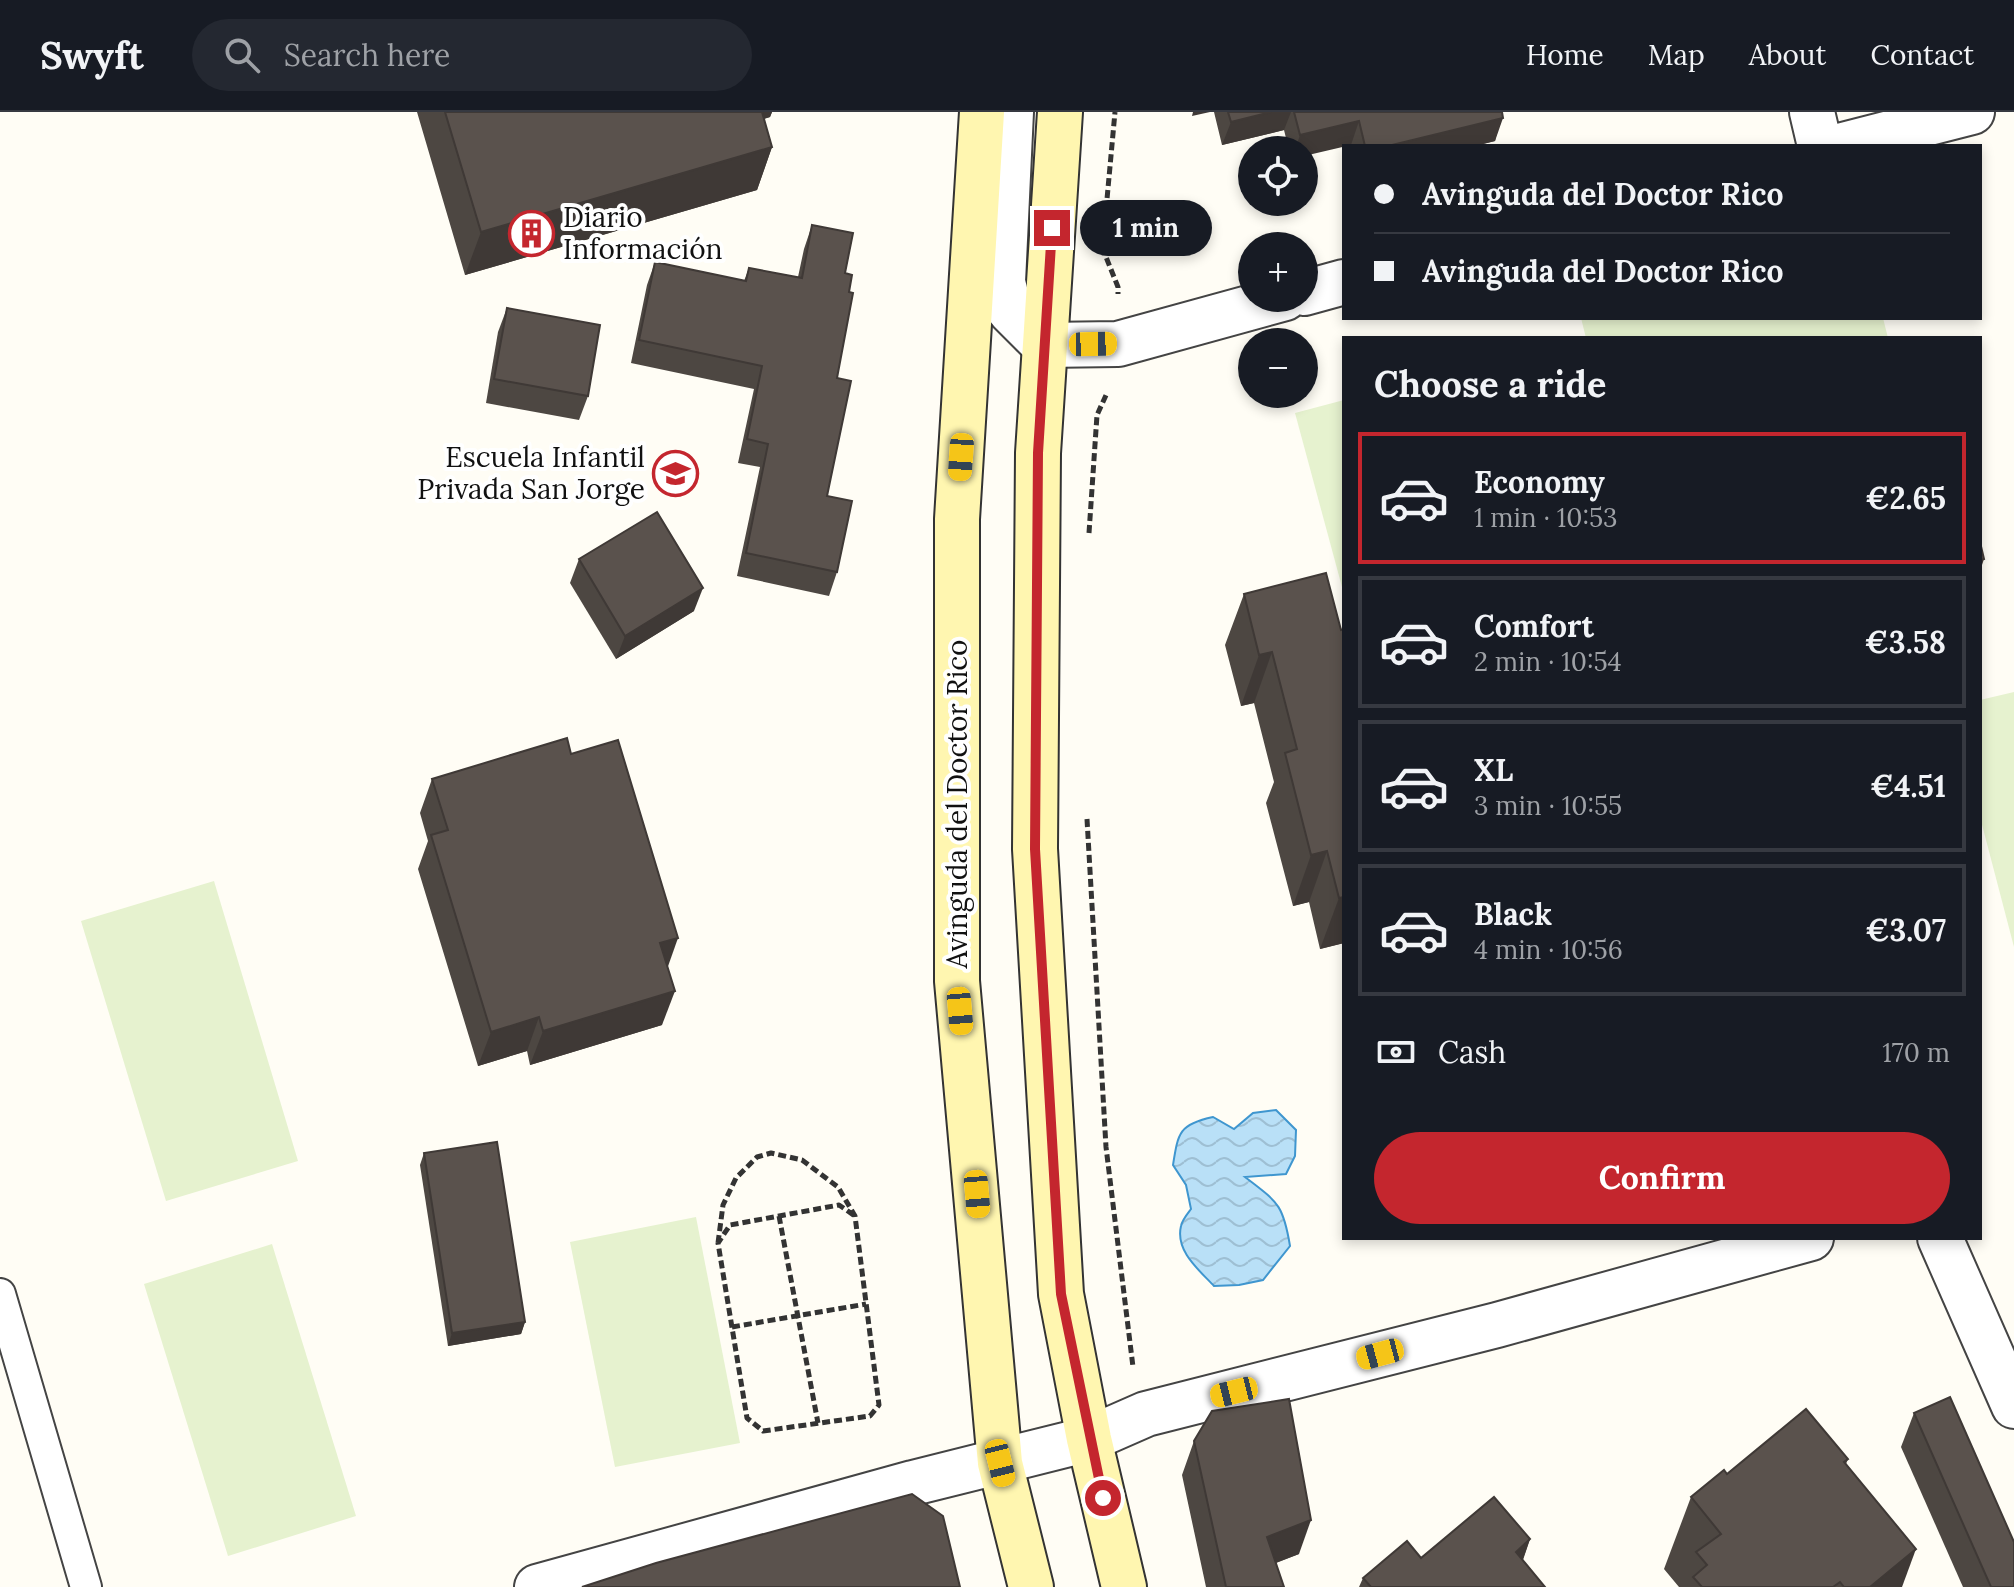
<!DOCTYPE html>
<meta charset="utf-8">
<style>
:root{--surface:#171b24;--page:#242831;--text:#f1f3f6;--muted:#9ea1a6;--line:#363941;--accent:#c4262e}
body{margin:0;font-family:Lora,serif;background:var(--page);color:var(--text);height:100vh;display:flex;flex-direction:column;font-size:30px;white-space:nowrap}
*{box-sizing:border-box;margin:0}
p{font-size:26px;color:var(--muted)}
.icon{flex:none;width:44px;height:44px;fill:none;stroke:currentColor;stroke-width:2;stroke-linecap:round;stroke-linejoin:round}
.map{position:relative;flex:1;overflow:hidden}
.panel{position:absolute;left:1342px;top:224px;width:640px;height:904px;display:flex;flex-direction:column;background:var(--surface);border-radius:0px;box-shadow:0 4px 12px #0003}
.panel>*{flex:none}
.hud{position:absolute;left:1342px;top:32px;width:640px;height:176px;border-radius:0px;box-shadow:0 4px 12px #0003;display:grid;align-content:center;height:176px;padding:0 32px;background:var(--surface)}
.tools{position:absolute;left:1238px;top:24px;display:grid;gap:16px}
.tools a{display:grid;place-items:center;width:80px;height:80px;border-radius:50%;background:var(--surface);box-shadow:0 4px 12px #0003;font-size:40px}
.end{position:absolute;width:36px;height:36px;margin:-18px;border:10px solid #c4262e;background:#fff;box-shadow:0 0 0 4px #fff}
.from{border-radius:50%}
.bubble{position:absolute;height:56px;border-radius:28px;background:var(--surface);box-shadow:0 4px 12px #0003;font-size:26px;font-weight:700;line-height:56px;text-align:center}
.car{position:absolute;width:24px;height:48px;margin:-24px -12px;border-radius:10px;box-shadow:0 0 6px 2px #0007;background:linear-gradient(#f5c518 24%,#345 0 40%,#f5c518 0 76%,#345 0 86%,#f5c518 0)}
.hud b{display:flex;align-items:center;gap:28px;height:76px;font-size:30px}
.hud b+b{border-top:2px solid var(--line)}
.hud i{width:20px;height:20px;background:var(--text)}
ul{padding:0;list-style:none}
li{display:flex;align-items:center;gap:24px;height:132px;margin:0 16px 12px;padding:0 16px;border:4px solid var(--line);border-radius:0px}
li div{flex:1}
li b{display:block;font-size:30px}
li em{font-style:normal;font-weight:700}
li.selected{border-color:var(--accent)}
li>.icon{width:72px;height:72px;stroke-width:1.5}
h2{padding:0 32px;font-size:36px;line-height:96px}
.pay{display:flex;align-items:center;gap:20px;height:88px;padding:0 32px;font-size:30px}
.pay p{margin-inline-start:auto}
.action{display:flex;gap:16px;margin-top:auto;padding:16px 32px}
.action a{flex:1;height:92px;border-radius:48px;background:var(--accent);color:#fff;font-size:32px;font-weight:700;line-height:92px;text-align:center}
header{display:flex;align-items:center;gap:48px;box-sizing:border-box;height:112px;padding:0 40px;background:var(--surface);border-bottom:2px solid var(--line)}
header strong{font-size:38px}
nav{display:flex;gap:44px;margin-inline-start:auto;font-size:28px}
.search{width:560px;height:72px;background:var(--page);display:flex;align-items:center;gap:20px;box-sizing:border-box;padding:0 28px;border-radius:44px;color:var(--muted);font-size:30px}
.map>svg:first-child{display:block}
.pitch{fill:#e6f2cf}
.water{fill:url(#water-waves);stroke:#3f96cf;stroke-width:2}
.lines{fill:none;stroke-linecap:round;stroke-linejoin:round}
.lane-casing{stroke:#444;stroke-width:34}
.street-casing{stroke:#444;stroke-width:48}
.secondary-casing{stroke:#333;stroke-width:48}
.path{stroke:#333;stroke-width:5;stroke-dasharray:8 4;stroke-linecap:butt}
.lane{stroke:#fff;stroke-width:30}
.street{stroke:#fff;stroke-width:44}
.secondary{stroke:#fff6b0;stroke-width:44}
.wall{fill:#4d4742}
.shaded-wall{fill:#3f3936}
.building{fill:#5a524d;stroke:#3f3936;stroke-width:2}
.route{stroke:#c4262e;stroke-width:10}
.labels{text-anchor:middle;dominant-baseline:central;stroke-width:8;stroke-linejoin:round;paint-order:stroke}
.poi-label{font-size:28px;fill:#111;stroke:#fff;text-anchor:start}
.street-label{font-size:28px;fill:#111;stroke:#fff}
</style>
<header>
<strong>Swyft</strong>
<div class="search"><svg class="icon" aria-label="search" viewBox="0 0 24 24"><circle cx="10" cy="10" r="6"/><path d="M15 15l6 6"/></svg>Search here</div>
<nav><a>Home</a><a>Map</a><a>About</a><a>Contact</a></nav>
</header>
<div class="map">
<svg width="2014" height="1475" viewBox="0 0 2014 1475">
<defs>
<pattern id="water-waves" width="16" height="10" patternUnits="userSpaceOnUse" patternTransform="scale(2)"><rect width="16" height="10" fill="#b9e0f7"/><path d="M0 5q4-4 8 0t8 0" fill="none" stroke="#9ebfd3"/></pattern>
</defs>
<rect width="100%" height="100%" fill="#fffdf5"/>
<g class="pitch">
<path d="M 1581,206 L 1883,206 L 1888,226 L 1586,226 Z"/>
<path d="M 1344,288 L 1344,474 L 1342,475 L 1295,301 Z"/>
<path d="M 2014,580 L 2014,835 L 1980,705 L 1980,588 Z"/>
<path d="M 214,769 L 298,1049 L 166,1089 L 81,809 Z"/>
<path d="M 696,1105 L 740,1331 L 615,1355 L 570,1130 Z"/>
<path d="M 272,1132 L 356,1404 L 228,1444 L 144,1172 Z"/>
</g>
<path class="water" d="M 1276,998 L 1296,1018 L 1295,1044 L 1286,1062 L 1245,1065 C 1277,1090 1283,1091 1290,1134 L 1263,1168 L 1239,1173 L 1214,1174 C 1199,1158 1175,1139 1181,1114 C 1182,1108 1188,1101 1191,1097 L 1186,1073 L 1173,1053 C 1178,1021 1179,1012 1213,1005 L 1234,1017 L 1253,1001 Z"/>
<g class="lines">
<defs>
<path id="lane" d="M 0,1182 L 86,1475"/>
<g id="street">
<path d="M 1011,0 L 1003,170 L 1010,199 L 1044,233 L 1118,232 L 1285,186"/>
<path d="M 1812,0 L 1820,34"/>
<path d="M 1839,34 L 1972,0"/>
<path d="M 1304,181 L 1344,170"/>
<path d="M 1940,1126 L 2014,1294"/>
<path d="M 537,1475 L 913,1371 L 1089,1327 L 1146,1302 L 1497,1213 L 1811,1126"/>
</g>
<g id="secondary">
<path d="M 982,0 L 957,407 L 957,869 L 1000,1351 L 1031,1475"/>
<path d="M 1060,0 L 1038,341 L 1035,737 L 1061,1182 L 1089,1327 L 1124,1475"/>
</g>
</defs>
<use href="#lane" class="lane-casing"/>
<use href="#street" class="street-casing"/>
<use href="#secondary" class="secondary-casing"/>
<g class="path">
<path d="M 1106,98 L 1115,0"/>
<path d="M 1102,135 L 1118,175 L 1118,182"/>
<path d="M 1089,421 L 1097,303 L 1107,281"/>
<path d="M 1087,707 L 1106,1035 L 1133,1255"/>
<path d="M 779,1104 L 818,1311"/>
<path d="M 718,1131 L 723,1093 L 736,1066 L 757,1045 L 771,1041 L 802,1048 L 838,1075 L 855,1104 L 879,1293 L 870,1304 L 763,1319 L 747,1306 L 718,1131 L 730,1113 L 839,1093 L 855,1104"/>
<path d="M 732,1215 L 866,1192"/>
</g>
<use href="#lane" class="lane"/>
<use href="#street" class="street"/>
<use href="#secondary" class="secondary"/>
</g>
<g class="wall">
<path d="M 417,0 L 772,0 L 770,5 L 764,7 L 772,35 L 757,78 L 465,163 Z"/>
<path d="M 1214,0 L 1502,0 L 1495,29 L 1475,34 L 1351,34 L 1351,33 L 1304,38 L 1289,38 L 1284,18 L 1222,33 Z"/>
<path d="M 812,113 L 845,161 L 849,180 L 837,266 L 827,384 L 837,460 L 829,484 L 737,464 L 760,355 L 738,351 L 754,277 L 631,251 L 647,173 L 655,150 L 744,169 L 749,156 L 798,165 L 804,137 Z"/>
<path d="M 507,196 L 588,284 L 579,308 L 486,291 L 498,220 Z"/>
<path d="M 579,447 L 694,499 L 616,547 L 570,471 Z"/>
<path d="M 1244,482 L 1341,518 L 1344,517 L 1344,831 L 1320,837 L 1309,790 L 1293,794 L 1266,691 L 1274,670 L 1254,591 L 1241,594 L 1225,533 Z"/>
<path d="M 571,642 L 667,855 L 662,913 L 530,953 L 527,939 L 478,954 L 418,757 L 428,729 L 420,701 L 432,667 Z"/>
<path d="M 424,1041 L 525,1210 L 521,1222 L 448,1234 L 420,1053 Z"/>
<path d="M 1914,1301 L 2014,1475 L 1963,1475 L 1901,1335 Z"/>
<path d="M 1194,1329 L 1299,1442 L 1276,1451 L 1284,1475 L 1206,1475 L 1182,1363 Z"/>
<path d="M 1848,1347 L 1846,1352 L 1902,1475 L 1679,1475 L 1664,1457 L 1691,1385 L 1727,1362 Z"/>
<path d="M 1530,1427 L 1523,1448 L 1545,1475 L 1359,1475 L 1363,1466 L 1421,1446 Z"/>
</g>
<g class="shaded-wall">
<path d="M 744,0 L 772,0 L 770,5 L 738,14 Z"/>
<path d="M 1193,0 L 1210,0 L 1192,4 Z"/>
<path d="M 1271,0 L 1291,0 L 1284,18 L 1222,33 L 1231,10 Z"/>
<path d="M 1503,6 L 1495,29 L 1475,34 L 1388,34 Z"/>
<path d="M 1359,9 L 1351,33 L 1304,44 L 1304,38 L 1295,38 L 1300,23 Z"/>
<path d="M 772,35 L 757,78 L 465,163 L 481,120 Z"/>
<path d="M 1984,447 L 1980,459 L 1980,448 Z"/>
<path d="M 703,476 L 694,499 L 616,547 L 625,524 Z"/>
<path d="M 1272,540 L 1254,591 L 1241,594 L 1259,543 Z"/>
<path d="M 1327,739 L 1309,790 L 1293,794 L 1311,743 Z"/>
<path d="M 1344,785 L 1344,831 L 1320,837 L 1339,786 Z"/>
<path d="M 678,826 L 666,860 L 660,831 Z"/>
<path d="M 675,879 L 662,913 L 530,953 L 543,919 Z"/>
<path d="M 539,905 L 527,939 L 478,954 L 491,920 Z"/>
<path d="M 525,1210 L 521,1222 L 448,1234 L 452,1221 Z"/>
<path d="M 1311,1408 L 1299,1442 L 1254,1459 L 1267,1425 Z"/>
<path d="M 1530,1427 L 1513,1475 L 1516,1440 Z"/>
<path d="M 1916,1437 L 1902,1475 L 1870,1475 Z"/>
</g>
<g class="building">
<path d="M 445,0 L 762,0 L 772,35 L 481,120 Z"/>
<path d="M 1228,0 L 1271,0 L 1231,10 Z"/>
<path d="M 1294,0 L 1502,0 L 1503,6 L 1388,34 L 1365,34 L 1359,9 L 1300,23 Z"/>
<path d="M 812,113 L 853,121 L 845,161 L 852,163 L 849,180 L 853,181 L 837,266 L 851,269 L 827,384 L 852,389 L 837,460 L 746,441 L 768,332 L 747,327 L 762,254 L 639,228 L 655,150 L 746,169 L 749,156 L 802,166 Z"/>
<path d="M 507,196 L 600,213 L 588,284 L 494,267 Z"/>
<path d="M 657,400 L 703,476 L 625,524 L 579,447 Z"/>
<path d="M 1980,430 L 1984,447 L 1980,448 Z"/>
<path d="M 1326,461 L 1341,518 L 1344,517 L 1344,785 L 1339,786 L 1327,739 L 1311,743 L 1285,641 L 1297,637 L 1272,540 L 1259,543 L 1244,482 Z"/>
<path d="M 567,626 L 571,642 L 618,628 L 678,826 L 660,831 L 675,879 L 543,919 L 539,905 L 491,920 L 431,723 L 448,718 L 432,667 Z"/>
<path d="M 497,1030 L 525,1210 L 452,1221 L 424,1041 Z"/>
<path d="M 1950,1285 L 2014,1430 L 2014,1475 L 1991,1475 L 1914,1301 Z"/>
<path d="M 1289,1287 L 1311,1408 L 1267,1425 L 1284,1475 L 1226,1475 L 1194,1329 L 1212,1299 Z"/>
<path d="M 1806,1297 L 1848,1347 L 1844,1350 L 1916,1437 L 1870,1475 L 1844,1475 L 1840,1470 L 1833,1475 L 1702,1475 L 1693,1465 L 1707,1453 L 1696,1440 L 1721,1422 L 1691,1385 L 1724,1358 L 1727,1362 Z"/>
<path d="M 912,1382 L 943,1404 L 960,1475 L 582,1475 L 656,1451 Z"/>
<path d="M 1494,1385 L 1530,1427 L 1516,1440 L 1545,1475 L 1371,1475 L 1363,1466 L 1407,1429 L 1421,1446 Z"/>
</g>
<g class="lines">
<path class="route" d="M 1052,116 L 1038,341 L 1035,737 L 1061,1182 L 1103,1386"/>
</g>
<defs>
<symbol id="building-ring" viewBox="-11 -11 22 22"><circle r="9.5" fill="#fff" stroke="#c4262e" stroke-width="1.5"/><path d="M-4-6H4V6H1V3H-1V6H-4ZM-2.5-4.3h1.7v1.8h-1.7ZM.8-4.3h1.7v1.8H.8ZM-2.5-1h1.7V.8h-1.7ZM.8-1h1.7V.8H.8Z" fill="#c4262e"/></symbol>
<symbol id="school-ring" viewBox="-11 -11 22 22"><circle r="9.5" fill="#fff" stroke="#c4262e" stroke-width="1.5"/><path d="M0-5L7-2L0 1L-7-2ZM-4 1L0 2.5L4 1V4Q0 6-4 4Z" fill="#c4262e"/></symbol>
</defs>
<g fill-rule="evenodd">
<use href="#building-ring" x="506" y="96" width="51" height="51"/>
<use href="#school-ring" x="650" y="336" width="51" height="51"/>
</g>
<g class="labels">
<g class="poi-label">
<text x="563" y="105">Diario<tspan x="563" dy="32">Información</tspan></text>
<text x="645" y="345" text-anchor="end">Escuela Infantil<tspan x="645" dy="32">Privada San Jorge</tspan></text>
</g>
<g class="street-label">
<text transform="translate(957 692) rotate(-90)">Avinguda del Doctor Rico</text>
</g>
</g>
</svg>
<div class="tools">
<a><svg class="icon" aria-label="locate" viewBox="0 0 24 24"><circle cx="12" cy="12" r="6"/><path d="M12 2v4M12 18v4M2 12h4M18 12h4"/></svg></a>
<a>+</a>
<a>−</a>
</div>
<i class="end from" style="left:1103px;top:1386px"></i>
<i class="end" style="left:1052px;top:116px"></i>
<div class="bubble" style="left:1080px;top:88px;width:132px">1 min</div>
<i class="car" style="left:1093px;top:232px;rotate:89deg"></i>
<i class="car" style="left:961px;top:345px;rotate:184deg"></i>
<i class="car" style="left:960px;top:899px;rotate:175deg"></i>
<i class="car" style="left:977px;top:1082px;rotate:175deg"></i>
<i class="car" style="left:1380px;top:1242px;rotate:255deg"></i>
<i class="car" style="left:1234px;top:1280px;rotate:256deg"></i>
<i class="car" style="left:1000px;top:1351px;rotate:166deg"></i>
<div class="hud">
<b><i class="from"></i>Avinguda del Doctor Rico</b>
<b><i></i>Avinguda del Doctor Rico</b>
</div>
<section class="panel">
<h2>Choose a ride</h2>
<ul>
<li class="selected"><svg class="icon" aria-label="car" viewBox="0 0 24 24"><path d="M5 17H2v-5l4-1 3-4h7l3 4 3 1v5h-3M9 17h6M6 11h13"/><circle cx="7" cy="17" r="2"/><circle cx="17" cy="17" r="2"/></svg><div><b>Economy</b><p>1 min · 10:53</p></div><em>€2.65</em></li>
<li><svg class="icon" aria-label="car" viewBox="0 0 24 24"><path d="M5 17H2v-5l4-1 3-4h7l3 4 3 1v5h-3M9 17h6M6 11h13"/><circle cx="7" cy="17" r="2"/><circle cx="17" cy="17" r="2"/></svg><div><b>Comfort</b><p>2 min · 10:54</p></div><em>€3.58</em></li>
<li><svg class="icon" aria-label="car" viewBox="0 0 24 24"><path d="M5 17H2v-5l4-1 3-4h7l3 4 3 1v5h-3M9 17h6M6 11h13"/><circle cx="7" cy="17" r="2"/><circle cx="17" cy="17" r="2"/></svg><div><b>XL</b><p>3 min · 10:55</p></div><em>€4.51</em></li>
<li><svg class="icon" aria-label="car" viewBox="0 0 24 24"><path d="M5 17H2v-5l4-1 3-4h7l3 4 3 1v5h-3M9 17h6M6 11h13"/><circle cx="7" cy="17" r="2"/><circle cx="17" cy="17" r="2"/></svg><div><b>Black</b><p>4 min · 10:56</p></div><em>€3.07</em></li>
</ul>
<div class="pay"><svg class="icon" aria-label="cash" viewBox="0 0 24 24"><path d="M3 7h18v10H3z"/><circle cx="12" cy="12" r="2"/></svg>Cash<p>170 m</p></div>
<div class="action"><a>Confirm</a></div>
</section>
</div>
